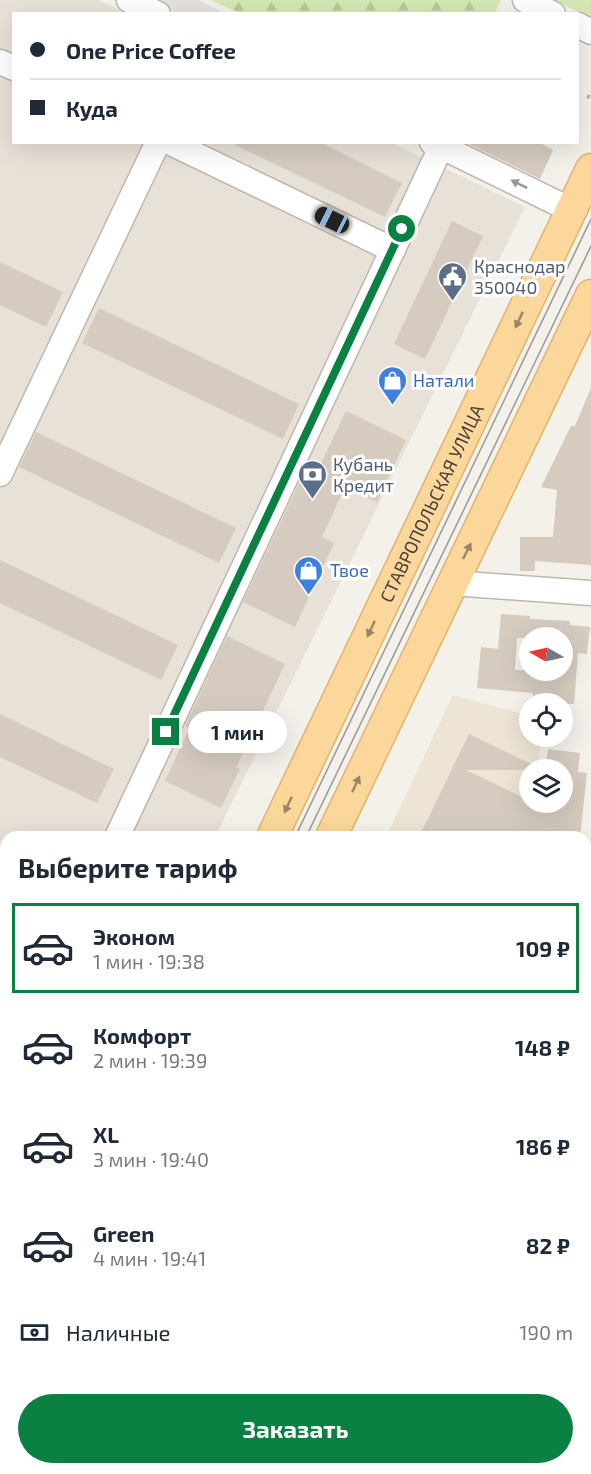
<!DOCTYPE html>
<html lang="ru">
<meta charset="utf-8">
<style>
:root{--surface:#fff;--page:#f6f6f7;--text:#1f2937;--muted:#747a83;--line:#e0e1e3;--accent:#0b8043}
body{margin:0;font-family:"Exo 2",sans-serif;background:var(--page);color:var(--text);height:100vh;display:flex;flex-direction:column;font-size:22px;white-space:nowrap}
*{box-sizing:border-box;margin:0}
p{font-size:20px;color:var(--muted)}
.icon{flex:none;width:33px;height:33px;fill:none;stroke:currentColor;stroke-width:2;stroke-linecap:round;stroke-linejoin:round}
.map{position:relative;flex:1;overflow:hidden}
.sheet{position:absolute;left:0px;top:831px;width:591px;height:644px;display:flex;flex-direction:column;background:var(--surface);border-radius:18px 18px 0 0;box-shadow:0 6px 24px #0002}
.sheet>*{flex:none}
.hud{position:absolute;left:12px;top:12px;width:567px;height:132px;border-radius:0px;box-shadow:0 6px 24px #0002;display:grid;align-content:center;height:132px;padding:0 18px;background:var(--surface)}
.needle{width:39px;rotate:279deg}
.controls{position:absolute;left:519px;top:627px;display:grid;gap:12px}
.controls a{display:grid;place-items:center;width:54px;height:54px;border-radius:50%;background:var(--surface);box-shadow:0 6px 24px #0002;font-size:30px}
.end{position:absolute;width:27px;height:27px;margin:-14px;border:8px solid #0b8043;background:#fff;box-shadow:0 0 0 3px #fff}
.from{border-radius:50%}
.bubble{position:absolute;height:42px;border-radius:21px;background:var(--surface);box-shadow:0 6px 24px #0002;font-size:20px;font-weight:700;line-height:42px;text-align:center}
.car{position:absolute;width:18px;height:36px;margin:-18px -9px;border-radius:8px;box-shadow:0 0 4px 2px #0007;background:linear-gradient(#222 24%,#8ab4d8 0 40%,#222 0 76%,#8ab4d8 0 86%,#222 0)}
.hud b{display:flex;align-items:center;gap:21px;height:57px;font-size:22px}
.hud b+b{border-top:2px solid var(--line)}
.hud i{width:15px;height:15px;background:var(--text)}
ul{padding:0;list-style:none}
li{display:flex;align-items:center;gap:18px;height:90px;margin:0 12px 9px;padding:0 6px;border:3px solid transparent;border-radius:0px}
li div{flex:1}
li b{display:block;font-size:22px}
li em{font-style:normal;font-weight:700}
li.on{border-color:var(--accent)}
li>.icon{width:54px;height:54px;stroke-width:1.5}
h2{padding:0 18px;font-size:27px;line-height:72px}
.pay{display:flex;align-items:center;gap:15px;height:66px;padding:0 18px;font-size:22px}
.pay p{margin-inline-start:auto}
.button{display:flex;gap:12px;margin-top:auto;padding:12px 18px}
.button a{flex:1;height:69px;border-radius:36px;background:var(--accent);color:#fff;font-size:24px;font-weight:700;line-height:69px;text-align:center}
.map>svg:first-child{display:block}
.residential{fill:#e8e1d8}
.industrial{fill:url(#industrial-furrows)}
.education{fill:#ede4d4}
.green{fill:#d5e7b3}
.forest{fill:url(#forest-firs)}
.parking{fill:#e3e0de}
.building{fill:#d6cbbf;fill-rule:evenodd}
.lines{fill:none;stroke-linecap:round;stroke-linejoin:round}
.minor-casing{stroke:#c0b7ac;stroke-width:27}
.major-casing{stroke:#e2b36a;stroke-width:33}
.path{stroke:#c1b19e;stroke-width:4;stroke-dasharray:3 3;stroke-linecap:butt}
.minor{stroke:#fff;stroke-width:24}
.major{stroke:#fcd79b;stroke-width:30}
.tram{stroke:#989898;stroke-width:1.5}
.oneway{fill:#9a9692}
.oneway2{fill:#998465}
.route{stroke:#0b8043;stroke-width:8}
.labels{text-anchor:middle;dominant-baseline:central;stroke-width:6;stroke-linejoin:round;paint-order:stroke}
.service-label{font-size:18px;fill:#4e5e75;stroke:#fff;text-anchor:start}
.shop-label{font-size:18px;fill:#366cbe;stroke:#fff;text-anchor:start}
.street-label{font-size:18px;fill:#484038;stroke:#fff}
</style>
<div class="map">
<svg width="591" height="1474" viewBox="0 0 591 1474">
<defs>
<pattern id="industrial-furrows" width="10" height="10" patternUnits="userSpaceOnUse" patternTransform="scale(1.5)"><rect width="10" height="10" fill="#e4dfdb"/><path d="M-1 1l2-2M0 10L10 0M9 11l2-2" fill="none" stroke="#c5c0bd"/></pattern>
<pattern id="forest-firs" width="22" height="20" patternUnits="userSpaceOnUse" patternTransform="scale(1.5)"><rect width="22" height="20" fill="#d5e7b3"/><path d="M5 1l3.5 6h-7zM16 11l3.5 6h-7z" fill="#b8c79b"/></pattern>
</defs>
<rect width="100%" height="100%" fill="#f4f0ea"/>
<g class="residential">
<path d="M 0,0 L 98,0 L 126,13 L 14,14 L 14,142 L 392,143 L 525,207 L 215,837 L 6,837 L 6,1049 L 0,1047 Z"/>
<path d="M 0,1091 L 6,1094 L 6,1275 L 0,1288 Z"/>
</g>
<path class="industrial" d="M 585,1186 L 591,1189 L 591,1400 L 586,1474 L 86,1474 L 89,1468 L 585,1468 Z"/>
<path class="education" d="M 453,695 L 529,716 L 530,736 L 541,737 L 538,769 L 530,770 L 530,802 L 535,803 L 532,837 L 386,837 Z"/>
<path class="green" d="M 554,0 L 591,0 L 591,18 Z"/>
<path class="forest" d="M 210,0 L 501,0 L 495,13 L 241,14 Z"/>
<path class="parking" d="M 162,0 L 199,0 L 219,10 L 217,13 L 178,13 L 160,5 Z"/>
<g class="building">
<path d="M 229,142 L 319,142 L 402,183 L 385,217 Z"/>
<path d="M 465,142 L 538,142 L 553,150 L 540,179 Z"/>
<path d="M 452,221 L 483,236 L 425,359 L 394,344 Z"/>
<path d="M 0,262 L 63,292 L 46,327 L 0,305 Z"/>
<path d="M 99,308 L 299,404 L 283,439 L 82,343 Z"/>
<path d="M 591,388 L 591,565 L 535,561 L 535,571 L 520,571 L 520,537 L 553,537 L 557,490 L 541,487 L 571,426 L 575,426 Z"/>
<path d="M 346,411 L 406,440 L 377,502 L 345,487 L 322,537 L 334,543 L 295,627 L 243,602 L 305,471 L 315,476 Z"/>
<path d="M 36,432 L 236,528 L 219,563 L 19,467 Z"/>
<path d="M 0,560 L 178,645 L 161,680 L 0,603 Z"/>
<path d="M 501,614 L 530,616 L 530,619 L 570,621 L 570,625 L 590,627 L 587,654 L 578,653 L 574,704 L 553,704 L 554,695 L 550,704 L 533,704 L 533,693 L 477,688 L 481,647 L 498,649 ZM 517,638 L 562,638 L 562,670 L 515,670 Z"/>
<path d="M 227,636 L 285,664 L 236,768 L 240,769 L 221,808 L 165,781 L 189,729 L 185,726 Z"/>
<path d="M 0,714 L 114,769 L 97,803 L 0,757 Z"/>
<path d="M 469,734 L 544,770 L 466,770 L 541,806 L 542,802 L 562,802 L 562,770 L 545,770 L 548,749 L 580,753 L 578,772 L 587,773 L 580,837 L 514,832 L 511,837 L 419,837 Z"/>
</g>
<g class="lines">
<defs>
<g id="minor">
<path d="M 129,0 L 158,14"/>
<path d="M 525,0 L 553,14"/>
<path d="M 578,25 L 591,32"/>
<path d="M 0,62 L 14,68"/>
<path d="M 169,142 L 393,250"/>
<path d="M 432,142 L 571,210"/>
<path d="M 0,474 L 158,142"/>
<path d="M 452,583 L 591,593"/>
<path d="M 117,837 L 441,147"/>
<path d="M 0,953 L 6,956"/>
<path d="M 585,1005 L 591,1005"/>
<path d="M 0,1126 L 6,1114"/>
</g>
<g id="major">
<path id="s1" d="M 272,837 L 591,169"/>
<path d="M 331,837 L 591,295"/>
<path d="M 0,1068 L 6,1071"/>
<path d="M 0,1410 L 6,1397"/>
<path d="M 29,1474 L 32,1468"/>
</g>
</defs>
<use href="#minor" class="minor-casing"/>
<use href="#major" class="major-casing"/>
<path class="path" d="M 587,96 L 591,98"/>
<use href="#minor" class="minor"/>
<use href="#major" class="major"/>
<g class="tram">
<path d="M 295,837 L 591,219"/>
<path d="M 306,837 L 591,246"/>
<path d="M 0,1460 L 6,1447"/>
<path d="M 4,1474 L 7,1468"/>
</g>
</g>
<defs><path id="oneway-solid" d="M-6-.8H1V-3.2L6.5 0L1 3.2V.8H-6Z" transform="scale(1.5)"/></defs>
<use class="oneway" href="#oneway-solid" transform="translate(519 184) rotate(-154)"/>
<g class="oneway2">
<use href="#oneway-solid" transform="translate(519 320) rotate(115)"/>
<use href="#oneway-solid" transform="translate(467 551) rotate(-64)"/>
<use href="#oneway-solid" transform="translate(371 629) rotate(115)"/>
<use href="#oneway-solid" transform="translate(356 784) rotate(-65)"/>
<use href="#oneway-solid" transform="translate(288 805) rotate(115)"/>
</g>
<g class="lines">
<path class="route" d="M 166,732 L 402,229"/>
</g>
<defs>
<symbol id="civic-pin" viewBox="-11 -11 22 30"><path d="M0 17L-7.5 6A9.5 9.5 0 1 1 7.5 6Z" fill="#5c6f8a" stroke="#fff"/><path d="M-.6-6.5H3V-4.5H.6V-3L4-1V1h2V6H-6V1h2V-1L-.6-3ZM-1.2 2.5V6h2.4V2.5Z" fill="#fff"/></symbol>
<symbol id="shop-pin" viewBox="-11 -11 22 30"><path d="M0 17L-7.5 6A9.5 9.5 0 1 1 7.5 6Z" fill="#3f7fe0" stroke="#fff"/><path d="M-5-2.5h2.3a2.7 3.5 0 0 1 5.4 0H5L5.5 6h-11ZM-1.5-2.5h3a1.5 2.3 0 0 0-3 0Z" fill="#fff"/></symbol>
<symbol id="bank-pin" viewBox="-11 -11 22 30"><path d="M0 17L-7.5 6A9.5 9.5 0 1 1 7.5 6Z" fill="#5c6f8a" stroke="#fff"/><path d="M-6-4H6V4H-6ZM0-2.3a2.3 2.3 0 1 0 0 4.6a2.3 2.3 0 1 0 0-4.6Z" fill="#fff"/></symbol>
</defs>
<g fill-rule="evenodd">
<use href="#civic-pin" x="436" y="260" width="33" height="45"/>
<use href="#shop-pin" x="376" y="364" width="33" height="45"/>
<use href="#bank-pin" x="296" y="458" width="33" height="45"/>
<use href="#shop-pin" x="292" y="554" width="33" height="45"/>
</g>
<g class="labels">
<g class="service-label">
<text x="474" y="266">Краснодар<tspan x="474" dy="21">350040</tspan></text>
<text x="333" y="464">Кубань<tspan x="333" dy="21">Кредит</tspan></text>
</g>
<g class="shop-label">
<text x="413" y="380">Натали</text>
<text x="330" y="570">Твое</text>
</g>
<g class="street-label">
<text stroke="none"><textPath href="#s1" startOffset="370">СТАВРОПОЛЬСКАЯ УЛИЦА</textPath></text>
</g>
</g>
</svg>
<div class="controls">
<a><svg class="needle" viewBox="-14 -14 28 28"><path d="M0-13l5 13h-10z" fill="#e53935"/><path d="M0 13l5-13h-10z" fill="#747a83"/></svg></a>
<a><svg class="icon" aria-label="locate" viewBox="0 0 24 24"><circle cx="12" cy="12" r="6"/><path d="M12 2v4M12 18v4M2 12h4M18 12h4"/></svg></a>
<a><svg class="icon" aria-label="layers" viewBox="0 0 24 24"><path d="M12 4l9 5-9 5-9-5zM3 14l9 5 9-5"/></svg></a>
</div>
<i class="end from" style="left:402px;top:229px"></i>
<i class="end" style="left:166px;top:732px"></i>
<div class="bubble" style="left:188px;top:711px;width:99px">1 мин</div>
<i class="car" style="left:332px;top:220px;rotate:296deg"></i>
<div class="hud">
<b><i class="from"></i>One Price Coffee</b>
<b><i></i>Куда</b>
</div>
<section class="sheet">
<h2>Выберите тариф</h2>
<ul>
<li class="on"><svg class="icon" aria-label="car" viewBox="0 0 24 24"><path d="M5 17H2v-5l4-1 3-4h7l3 4 3 1v5h-3M9 17h6M6 11h13"/><circle cx="7" cy="17" r="2"/><circle cx="17" cy="17" r="2"/></svg><div><b>Эконом</b><p>1 мин · 19:38</p></div><em>109 ₽</em></li>
<li><svg class="icon" aria-label="car" viewBox="0 0 24 24"><path d="M5 17H2v-5l4-1 3-4h7l3 4 3 1v5h-3M9 17h6M6 11h13"/><circle cx="7" cy="17" r="2"/><circle cx="17" cy="17" r="2"/></svg><div><b>Комфорт</b><p>2 мин · 19:39</p></div><em>148 ₽</em></li>
<li><svg class="icon" aria-label="car" viewBox="0 0 24 24"><path d="M5 17H2v-5l4-1 3-4h7l3 4 3 1v5h-3M9 17h6M6 11h13"/><circle cx="7" cy="17" r="2"/><circle cx="17" cy="17" r="2"/></svg><div><b>XL</b><p>3 мин · 19:40</p></div><em>186 ₽</em></li>
<li><svg class="icon" aria-label="car" viewBox="0 0 24 24"><path d="M5 17H2v-5l4-1 3-4h7l3 4 3 1v5h-3M9 17h6M6 11h13"/><circle cx="7" cy="17" r="2"/><circle cx="17" cy="17" r="2"/></svg><div><b>Green</b><p>4 мин · 19:41</p></div><em>82 ₽</em></li>
</ul>
<div class="pay"><svg class="icon" aria-label="cash" viewBox="0 0 24 24"><path d="M3 7h18v10H3z"/><circle cx="12" cy="12" r="2"/></svg>Наличные<p>190 m</p></div>
<div class="button"><a>Заказать</a></div>
</section>
</div>
